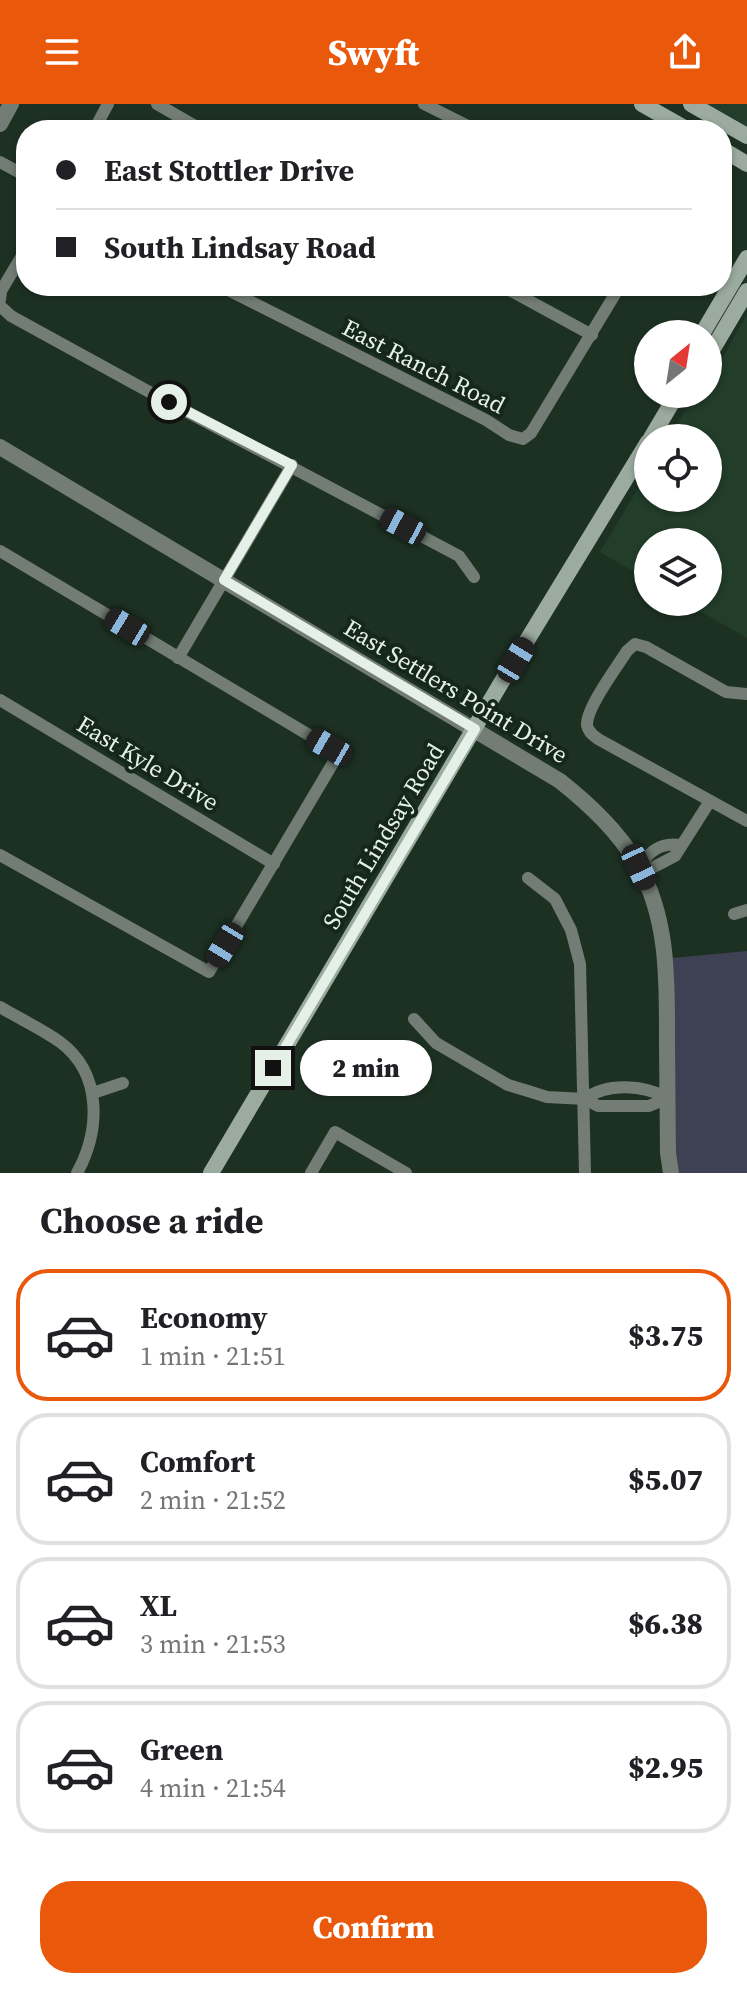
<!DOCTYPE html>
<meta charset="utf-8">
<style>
:root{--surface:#fff;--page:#f2f2f2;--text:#202124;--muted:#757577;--line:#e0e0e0;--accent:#ea580c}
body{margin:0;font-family:"Source Serif 4",serif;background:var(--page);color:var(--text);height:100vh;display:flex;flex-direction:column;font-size:30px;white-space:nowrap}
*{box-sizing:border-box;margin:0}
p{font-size:26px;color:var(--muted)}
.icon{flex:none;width:44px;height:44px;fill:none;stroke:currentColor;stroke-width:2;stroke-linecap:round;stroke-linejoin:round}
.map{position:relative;height:1069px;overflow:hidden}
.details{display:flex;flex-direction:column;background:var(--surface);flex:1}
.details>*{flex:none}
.banner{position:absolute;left:16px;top:16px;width:716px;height:176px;border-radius:32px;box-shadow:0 2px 6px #0004;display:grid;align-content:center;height:176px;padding:0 40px;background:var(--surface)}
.needle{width:52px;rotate:30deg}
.controls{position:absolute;left:634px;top:216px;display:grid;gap:16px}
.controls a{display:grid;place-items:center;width:88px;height:88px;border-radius:50%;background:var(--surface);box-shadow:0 2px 6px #0004;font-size:40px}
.end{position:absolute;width:36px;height:36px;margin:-18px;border:10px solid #e5f1e8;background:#111;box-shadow:0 0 0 4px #111}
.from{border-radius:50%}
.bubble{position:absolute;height:56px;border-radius:28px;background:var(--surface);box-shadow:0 2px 6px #0004;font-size:26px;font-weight:800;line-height:56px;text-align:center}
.car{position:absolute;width:24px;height:48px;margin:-24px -12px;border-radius:10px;box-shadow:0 0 6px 2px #0007;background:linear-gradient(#222 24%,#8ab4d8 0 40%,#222 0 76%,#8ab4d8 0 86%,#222 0)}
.banner b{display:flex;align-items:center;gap:28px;height:76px;font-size:30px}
.banner b+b{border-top:2px solid var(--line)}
.banner i{width:20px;height:20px;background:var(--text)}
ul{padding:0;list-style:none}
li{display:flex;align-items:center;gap:24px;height:132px;margin:0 16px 12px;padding:0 24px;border:4px solid var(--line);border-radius:32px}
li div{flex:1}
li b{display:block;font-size:30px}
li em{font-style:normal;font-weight:800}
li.active{border-color:var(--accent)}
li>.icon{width:72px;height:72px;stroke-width:1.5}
h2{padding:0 40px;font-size:36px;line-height:96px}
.action{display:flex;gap:16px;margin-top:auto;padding:16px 40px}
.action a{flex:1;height:92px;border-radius:32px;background:var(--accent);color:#fff;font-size:32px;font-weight:800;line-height:92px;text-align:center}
header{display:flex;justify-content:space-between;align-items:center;height:104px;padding:0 40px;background:var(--accent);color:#fff;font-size:36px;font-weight:800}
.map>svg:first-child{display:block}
.built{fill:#223d2a}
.green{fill:#3e4053}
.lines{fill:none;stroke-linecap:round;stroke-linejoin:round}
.minor{stroke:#737d75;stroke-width:12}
.tertiary{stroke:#737d75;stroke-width:16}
.secondary{stroke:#9bab9f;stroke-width:16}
.route{stroke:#e5f1e8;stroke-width:10}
.labels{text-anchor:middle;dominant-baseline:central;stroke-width:8;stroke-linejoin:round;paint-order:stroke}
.street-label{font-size:24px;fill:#e5f1e8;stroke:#14271a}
</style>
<header><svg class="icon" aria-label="menu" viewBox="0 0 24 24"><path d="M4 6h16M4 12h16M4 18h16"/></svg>Swyft<svg class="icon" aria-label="share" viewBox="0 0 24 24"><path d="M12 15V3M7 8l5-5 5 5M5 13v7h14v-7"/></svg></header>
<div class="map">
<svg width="747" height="1069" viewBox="0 0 747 1069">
<rect width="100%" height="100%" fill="#1d3123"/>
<g class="built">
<path d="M 708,0 L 747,0 L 747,22 Z"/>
<path d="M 747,210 L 747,534 L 684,498 L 708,498 L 708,438 L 648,438 L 648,476 L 600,448 L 648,368 L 648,394 L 708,394 L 708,334 L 668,334 L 696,290 L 708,290 L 708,275 L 718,262 Z"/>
</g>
<path class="green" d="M 747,847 L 747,1069 L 679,1069 L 676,1051 L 673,854 Z"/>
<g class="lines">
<g class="minor">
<path d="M 157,0 L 202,26"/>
<path d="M 424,0 L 476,26"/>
<path d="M 94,26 L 108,0"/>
<path d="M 0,58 L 26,72"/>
<path d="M 220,182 L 486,316 L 509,331 L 523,335 L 531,329 L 620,182"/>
<path d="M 502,182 L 592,231"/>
<path d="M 0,196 L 1,187 L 26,145"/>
<path d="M 0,202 L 11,212 L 144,285 L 459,452 L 474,473"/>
<path d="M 0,447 L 329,643 L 334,651 L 333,659 L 209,868 L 0,751"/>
<path d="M 178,554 L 292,361"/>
<path d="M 747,590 L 726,588 L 646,543 L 635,540 L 627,547 C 617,563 586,604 587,621 C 588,628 593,631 598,635 L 747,717"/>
<path d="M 0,596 L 274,760"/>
<path d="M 680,741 C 661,738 649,747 639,763 L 652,764 L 675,752 L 710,697"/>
<path d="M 528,774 L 555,795 L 571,826 L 580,860 L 585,1069"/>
<path d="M 734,810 L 747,806"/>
<path d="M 0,903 C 20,915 42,925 60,938 C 103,970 100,1027 77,1069"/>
<path d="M 414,915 L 436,939 L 508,981 L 528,987 L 547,993 L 585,995 L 598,1002 L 649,1002 L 668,994"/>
<path d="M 93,989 L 123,979"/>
<path d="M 585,995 C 607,978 644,981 668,994"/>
<path d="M 311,1069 L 335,1028 L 406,1069"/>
</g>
<g class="tertiary">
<path d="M 0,20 L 11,0"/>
<path d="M 0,343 L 560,677 C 590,701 618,727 638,761 C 669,816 667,878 667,939 C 667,976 668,1012 668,1049 L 671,1069"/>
</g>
<g class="secondary">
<path d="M 642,0 L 688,26"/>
<path d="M 691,0 L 747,32"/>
<path d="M 722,45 L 747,60"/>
<path d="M 702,230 L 747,154"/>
<path d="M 708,253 L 747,187"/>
<path d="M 651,334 L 677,290"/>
<path d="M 211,1069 L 501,579 L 648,338"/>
</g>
</g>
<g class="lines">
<path class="route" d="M 169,298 L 292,361 L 224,476 L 475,625 L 273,964"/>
</g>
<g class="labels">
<g class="street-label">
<text transform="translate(424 262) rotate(27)">East Ranch Road</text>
<text transform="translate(456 587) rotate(31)">East Settlers Point Drive</text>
<text transform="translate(148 659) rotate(31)">East Kyle Drive</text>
<text transform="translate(383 732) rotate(-59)">South Lindsay Road</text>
</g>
</g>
</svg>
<div class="controls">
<a><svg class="needle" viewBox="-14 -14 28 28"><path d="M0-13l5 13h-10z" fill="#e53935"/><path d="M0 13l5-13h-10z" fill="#757577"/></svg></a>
<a><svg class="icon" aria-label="locate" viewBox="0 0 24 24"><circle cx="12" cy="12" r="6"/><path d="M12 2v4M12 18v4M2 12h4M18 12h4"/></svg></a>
<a><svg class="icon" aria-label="layers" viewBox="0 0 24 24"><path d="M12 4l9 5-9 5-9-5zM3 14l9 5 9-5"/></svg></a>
</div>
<i class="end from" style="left:169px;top:298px"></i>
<i class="end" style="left:273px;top:964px"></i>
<div class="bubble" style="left:300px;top:936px;width:132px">2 min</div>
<i class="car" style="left:403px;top:422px;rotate:298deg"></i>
<i class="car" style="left:127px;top:523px;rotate:301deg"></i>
<i class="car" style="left:516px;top:556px;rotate:31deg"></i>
<i class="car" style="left:329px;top:643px;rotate:300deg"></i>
<i class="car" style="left:639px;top:763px;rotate:155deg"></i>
<i class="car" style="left:225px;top:841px;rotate:211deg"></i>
<div class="banner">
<b><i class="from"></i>East Stottler Drive</b>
<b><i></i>South Lindsay Road</b>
</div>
</div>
<section class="details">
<h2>Choose a ride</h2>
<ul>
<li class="active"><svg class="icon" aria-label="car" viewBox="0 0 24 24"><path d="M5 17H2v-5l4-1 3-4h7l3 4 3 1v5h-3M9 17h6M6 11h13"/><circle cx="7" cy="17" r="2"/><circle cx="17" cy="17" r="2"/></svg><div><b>Economy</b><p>1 min · 21:51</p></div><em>$3.75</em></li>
<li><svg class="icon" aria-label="car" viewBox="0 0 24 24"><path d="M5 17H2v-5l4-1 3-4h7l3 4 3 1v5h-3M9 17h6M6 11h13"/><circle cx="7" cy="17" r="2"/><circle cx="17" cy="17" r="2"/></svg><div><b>Comfort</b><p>2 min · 21:52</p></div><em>$5.07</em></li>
<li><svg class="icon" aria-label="car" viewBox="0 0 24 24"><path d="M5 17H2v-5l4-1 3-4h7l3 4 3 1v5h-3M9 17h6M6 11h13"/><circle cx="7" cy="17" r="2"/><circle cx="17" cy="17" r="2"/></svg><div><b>XL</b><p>3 min · 21:53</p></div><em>$6.38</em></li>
<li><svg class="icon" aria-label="car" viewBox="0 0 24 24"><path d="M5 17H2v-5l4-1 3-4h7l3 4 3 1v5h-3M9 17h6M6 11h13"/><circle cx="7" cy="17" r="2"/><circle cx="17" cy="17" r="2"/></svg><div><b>Green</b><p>4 min · 21:54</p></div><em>$2.95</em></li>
</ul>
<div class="action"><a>Confirm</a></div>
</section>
